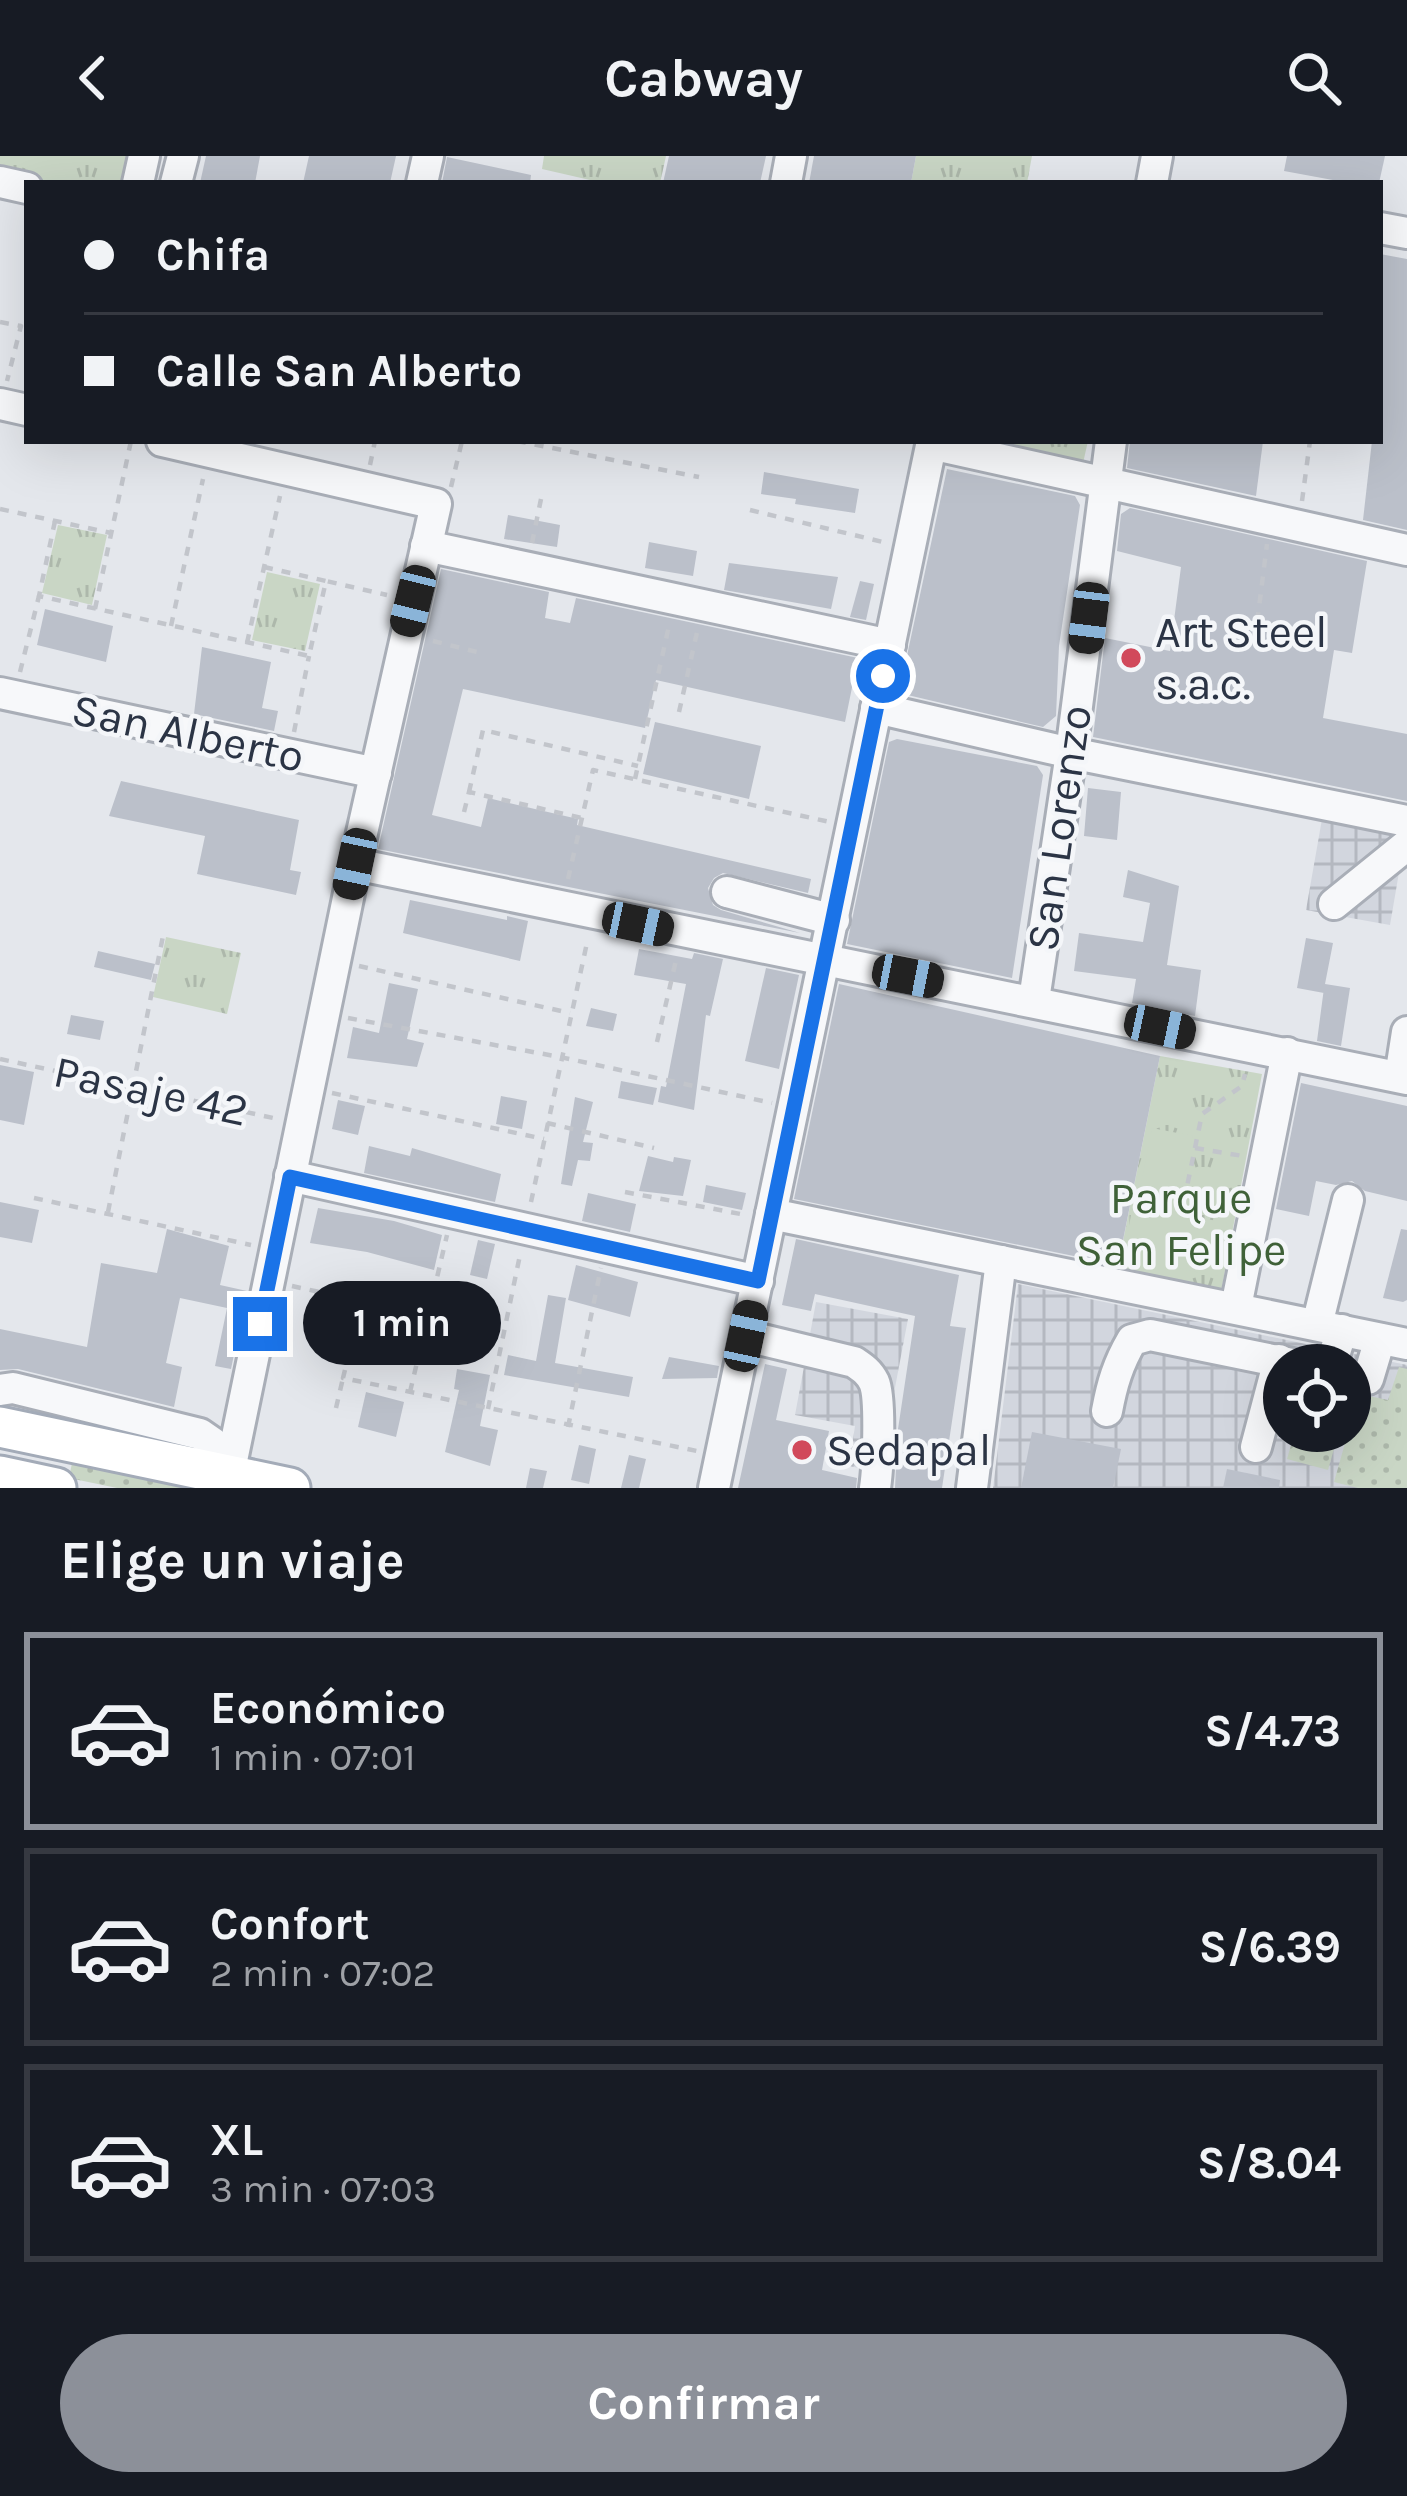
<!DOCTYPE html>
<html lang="es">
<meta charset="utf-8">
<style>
:root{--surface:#171b24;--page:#20242c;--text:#f1f3f6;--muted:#9ea1a6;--line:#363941;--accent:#8c9099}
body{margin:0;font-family:Karla,sans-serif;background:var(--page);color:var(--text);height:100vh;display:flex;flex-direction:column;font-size:45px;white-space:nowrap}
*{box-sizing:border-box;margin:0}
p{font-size:39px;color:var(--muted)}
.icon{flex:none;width:66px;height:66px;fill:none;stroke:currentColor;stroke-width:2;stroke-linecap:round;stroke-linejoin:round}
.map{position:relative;height:1332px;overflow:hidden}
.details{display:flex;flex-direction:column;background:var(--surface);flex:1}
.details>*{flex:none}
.top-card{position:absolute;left:24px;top:24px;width:1359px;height:264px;border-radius:0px;box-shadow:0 12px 48px #0002;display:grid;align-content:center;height:264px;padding:0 60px;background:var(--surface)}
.controls{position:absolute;left:1263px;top:1188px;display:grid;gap:24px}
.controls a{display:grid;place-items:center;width:108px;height:108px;border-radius:50%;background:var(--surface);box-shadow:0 12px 48px #0002;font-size:60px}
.end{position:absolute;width:54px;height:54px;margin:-27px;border:15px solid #1a73e8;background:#fff;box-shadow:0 0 0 6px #fff}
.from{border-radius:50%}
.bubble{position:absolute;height:84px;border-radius:42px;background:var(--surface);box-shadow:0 12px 48px #0002;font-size:39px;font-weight:700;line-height:84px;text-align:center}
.car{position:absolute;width:36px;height:72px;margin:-36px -18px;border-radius:15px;box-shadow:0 0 9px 3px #0007;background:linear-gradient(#222 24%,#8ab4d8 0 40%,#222 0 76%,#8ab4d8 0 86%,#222 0)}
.top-card b{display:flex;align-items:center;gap:42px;height:114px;font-size:45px}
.top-card b+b{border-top:3px solid var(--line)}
.top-card i{width:30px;height:30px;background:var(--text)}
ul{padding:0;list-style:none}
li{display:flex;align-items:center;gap:36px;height:198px;margin:0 24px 18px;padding:0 36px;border:6px solid var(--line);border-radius:0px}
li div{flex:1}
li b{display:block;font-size:45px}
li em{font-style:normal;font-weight:700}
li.on{border-color:var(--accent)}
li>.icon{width:108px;height:108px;stroke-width:1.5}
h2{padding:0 60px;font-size:54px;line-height:144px}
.action{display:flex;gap:24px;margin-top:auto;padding:24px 60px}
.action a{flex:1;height:138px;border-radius:72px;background:var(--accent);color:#fff;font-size:48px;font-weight:700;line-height:138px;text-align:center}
header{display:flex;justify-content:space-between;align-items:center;height:156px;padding:0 60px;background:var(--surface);font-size:54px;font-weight:700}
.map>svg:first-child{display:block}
.industrial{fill:url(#industrial-grid);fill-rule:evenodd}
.grass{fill:url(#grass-dots)}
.park{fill:url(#park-tufts)}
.garden{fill:#c9d6c5}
.building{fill:#bbc0ca}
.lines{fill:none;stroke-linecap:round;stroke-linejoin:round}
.minor-casing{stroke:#a9aeb7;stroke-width:36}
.major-casing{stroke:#a3abb8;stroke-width:45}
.path{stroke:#c2c5cb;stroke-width:4.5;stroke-dasharray:9 9;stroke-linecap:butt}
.minor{stroke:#f7f8fa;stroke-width:30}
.major{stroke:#fff;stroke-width:39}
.route{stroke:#1a73e8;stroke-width:15}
.poi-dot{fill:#d1495b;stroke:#f4f6f9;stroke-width:4.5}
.labels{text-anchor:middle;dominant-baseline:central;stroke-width:9;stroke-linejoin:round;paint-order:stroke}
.poi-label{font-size:45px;fill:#2b3445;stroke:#f4f6f9;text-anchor:start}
.street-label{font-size:45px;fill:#2b3445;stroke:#f4f6f9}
.park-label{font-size:45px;fill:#3f6138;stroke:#f4f6f9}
</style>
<header><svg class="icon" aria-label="back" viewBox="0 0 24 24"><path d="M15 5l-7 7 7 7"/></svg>Cabway<svg class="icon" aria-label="search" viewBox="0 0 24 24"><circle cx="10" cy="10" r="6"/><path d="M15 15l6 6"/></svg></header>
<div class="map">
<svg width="1407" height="1332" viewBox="0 0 1407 1332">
<defs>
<pattern id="industrial-grid" width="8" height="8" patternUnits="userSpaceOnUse" patternTransform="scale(3)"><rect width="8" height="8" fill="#d2d6de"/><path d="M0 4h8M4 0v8" fill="none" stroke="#b4b8c0"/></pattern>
<pattern id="grass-dots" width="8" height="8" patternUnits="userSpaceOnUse" patternTransform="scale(3)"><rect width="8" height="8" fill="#c9d6c5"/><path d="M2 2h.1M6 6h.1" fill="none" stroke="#adb8ab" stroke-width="1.8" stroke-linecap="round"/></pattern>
<pattern id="park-tufts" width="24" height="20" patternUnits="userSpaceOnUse" patternTransform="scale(3)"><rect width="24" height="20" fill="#c9d6c5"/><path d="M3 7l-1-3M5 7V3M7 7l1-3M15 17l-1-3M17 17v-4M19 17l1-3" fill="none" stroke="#adb8ab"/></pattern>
</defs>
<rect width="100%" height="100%" fill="#e4e7ec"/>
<g class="industrial">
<path d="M 1322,663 L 1393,675 L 1403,693 L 1390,769 L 1306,754 Z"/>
<path d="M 1018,1128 L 1407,1209 L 1407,1332 L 993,1332 ZM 1284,1209 L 1350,1209 L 1350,1275 L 1284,1275 Z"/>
<path d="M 816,1146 L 908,1163 L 879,1316 L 849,1310 L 855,1270 L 795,1259 Z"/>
</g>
<g class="grass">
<path d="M 1399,1211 L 1407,1213 L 1407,1332 L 1358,1332 L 1334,1326 L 1359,1238 L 1388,1244 Z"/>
<path d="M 1295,1275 L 1339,1275 L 1328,1314 L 1287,1303 Z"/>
<path d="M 72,1307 L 190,1332 L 117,1332 L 69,1322 Z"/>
</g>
<g class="park">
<path d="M 0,0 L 132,0 L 126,27 L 54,27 L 0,15 Z"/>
<path d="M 544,0 L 666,0 L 660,27 L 603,27 L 542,13 Z"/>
<path d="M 916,0 L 1032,0 L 1027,27 L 911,27 Z"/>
<path d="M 960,285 L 1088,285 L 1081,316 Z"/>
<path d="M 58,369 L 107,379 L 92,449 L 42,437 Z"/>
<path d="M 267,416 L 320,428 L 305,495 L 252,484 Z"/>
<path d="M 166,781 L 241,797 L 227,858 L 153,841 Z"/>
<path d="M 1160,900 L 1262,918 L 1221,1136 L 1117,1115 Z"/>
</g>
<g class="garden">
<path d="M 1152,972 L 1193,980 L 1179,1046 L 1139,1038 Z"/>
<path d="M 1133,1048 L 1227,1067 L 1217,1120 L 1123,1102 Z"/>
</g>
<g class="building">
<path d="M 206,0 L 260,0 L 255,27 L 200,27 Z"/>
<path d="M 309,0 L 396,0 L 390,27 L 303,27 Z"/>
<path d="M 669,0 L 766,0 L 760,27 L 663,27 Z"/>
<path d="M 814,0 L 916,0 L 911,27 L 809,27 Z"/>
<path d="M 1287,0 L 1385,0 L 1379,27 L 1349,27 L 1284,15 Z"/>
<path d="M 447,1 L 531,19 L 530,27 L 442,27 Z"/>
<path d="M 1380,98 L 1407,103 L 1407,374 L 1363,364 L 1372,285 L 1380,287 Z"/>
<path d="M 1130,285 L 1263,285 L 1256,340 L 1127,312 Z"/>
<path d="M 947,313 L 1075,340 L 1080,349 L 1059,490 L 1056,560 L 1043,571 L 899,537 Z"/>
<path d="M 764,316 L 859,333 L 855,357 L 795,348 L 796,343 L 761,338 Z"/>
<path d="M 1130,352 L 1367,405 L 1352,497 L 1334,494 L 1323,562 L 1407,578 L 1407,645 L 1093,581 L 1105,482 L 1170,495 L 1181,411 L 1117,395 L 1121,358 Z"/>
<path d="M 508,359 L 560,369 L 557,391 L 504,383 Z"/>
<path d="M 649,386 L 697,395 L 693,420 L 645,412 Z"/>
<path d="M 729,407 L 838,421 L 831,453 L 724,434 Z"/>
<path d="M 441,413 L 549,436 L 545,462 L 570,467 L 576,442 L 858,502 L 845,566 L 656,524 L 645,572 L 463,533 L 432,659 L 481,671 L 488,642 L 578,663 L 577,669 L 811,723 L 808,737 L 723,717 L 714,722 L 708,732 L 713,749 L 721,754 L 800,777 L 378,693 Z"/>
<path d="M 860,425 L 874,428 L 866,464 L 850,461 Z"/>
<path d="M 45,453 L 113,470 L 106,506 L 37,489 Z"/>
<path d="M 202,491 L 271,506 L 262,552 L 278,555 L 274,575 L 194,558 Z"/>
<path d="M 655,566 L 761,590 L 749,643 L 643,618 Z"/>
<path d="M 897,583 L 1037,610 L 1043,619 L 1012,822 L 847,788 L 889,586 Z"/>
<path d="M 121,625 L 299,664 L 290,714 L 301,716 L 296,739 L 197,718 L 205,680 L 109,660 Z"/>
<path d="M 1088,632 L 1121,636 L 1117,684 L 1084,680 Z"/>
<path d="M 1128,714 L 1179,730 L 1167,809 L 1201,814 L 1195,860 L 1132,847 L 1136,823 L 1074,815 L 1079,777 L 1143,786 L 1150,747 L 1123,741 Z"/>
<path d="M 410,744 L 507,764 L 507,760 L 528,765 L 520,805 L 403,777 Z"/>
<path d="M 1306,782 L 1333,787 L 1325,828 L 1350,832 L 1341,890 L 1317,885 L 1324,832 L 1324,837 L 1297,832 Z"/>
<path d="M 639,793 L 692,803 L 694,797 L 723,803 L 710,860 L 706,859 L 694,954 L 658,946 L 661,930 L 666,931 L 686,828 L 634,819 Z"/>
<path d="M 98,795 L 155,808 L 151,824 L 94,811 Z"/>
<path d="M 766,812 L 799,819 L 779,913 L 745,905 Z"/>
<path d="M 389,827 L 418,833 L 407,883 L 424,887 L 417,911 L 347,902 L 353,871 L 379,877 Z"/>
<path d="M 839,828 L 1160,900 L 1118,1109 L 794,1043 Z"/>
<path d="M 591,852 L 617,858 L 613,875 L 586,870 Z"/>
<path d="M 71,859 L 104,865 L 100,884 L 67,878 Z"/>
<path d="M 0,909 L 34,916 L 24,969 L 0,964 Z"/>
<path d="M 621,925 L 657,932 L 653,949 L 618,942 Z"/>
<path d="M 1301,927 L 1407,950 L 1407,1045 L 1365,1035 L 1352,1025 L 1336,1029 L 1316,1025 L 1309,1060 L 1276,1053 Z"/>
<path d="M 501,940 L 527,945 L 522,973 L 496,968 Z"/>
<path d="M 575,941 L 593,946 L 583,986 L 593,987 L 590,1005 L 578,1004 L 572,1030 L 561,1028 Z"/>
<path d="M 338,944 L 365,950 L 358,979 L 332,973 Z"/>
<path d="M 369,990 L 410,1000 L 412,992 L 501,1018 L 495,1046 L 364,1017 Z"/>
<path d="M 648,1000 L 673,1006 L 674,1001 L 691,1004 L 683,1040 L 639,1035 Z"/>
<path d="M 706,1029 L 746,1037 L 742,1054 L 703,1046 Z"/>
<path d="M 588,1037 L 636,1048 L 630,1076 L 582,1065 Z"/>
<path d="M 0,1046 L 39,1054 L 32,1087 L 0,1081 Z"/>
<path d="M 318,1052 L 394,1065 L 442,1079 L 434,1114 L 367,1096 L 310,1087 Z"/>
<path d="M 167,1073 L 229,1090 L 220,1129 L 247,1135 L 231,1213 L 215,1210 L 227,1152 L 180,1142 L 166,1207 L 182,1211 L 174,1251 L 18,1213 L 0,1214 L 0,1173 L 87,1191 L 101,1107 L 157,1117 Z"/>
<path d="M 1401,1073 L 1407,1074 L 1407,1144 L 1403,1146 L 1383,1142 Z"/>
<path d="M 796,1083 L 959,1119 L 950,1170 L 966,1172 L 942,1332 L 895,1332 L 898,1273 L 915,1160 L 815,1138 L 811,1155 L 782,1149 Z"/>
<path d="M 478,1084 L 495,1088 L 487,1123 L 470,1119 Z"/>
<path d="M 576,1109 L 638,1126 L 630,1161 L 568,1144 Z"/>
<path d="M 548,1139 L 566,1142 L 555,1207 L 633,1221 L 629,1241 L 504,1219 L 508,1199 L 536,1205 Z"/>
<path d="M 669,1201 L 719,1210 L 717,1222 L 662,1223 Z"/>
<path d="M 765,1208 L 787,1213 L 776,1264 L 829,1275 L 822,1314 L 857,1322 L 856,1332 L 738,1332 Z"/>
<path d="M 457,1213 L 490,1219 L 480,1270 L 498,1274 L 490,1310 L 445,1296 L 459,1234 L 454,1233 Z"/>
<path d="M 366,1236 L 404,1246 L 396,1281 L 358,1271 Z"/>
<path d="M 1032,1276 L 1121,1293 L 1113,1332 L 1021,1332 Z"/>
<path d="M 579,1289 L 596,1293 L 589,1328 L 571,1324 Z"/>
<path d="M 629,1299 L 646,1303 L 639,1332 L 621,1332 Z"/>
<path d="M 530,1312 L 547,1315 L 543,1332 L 526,1332 Z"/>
<path d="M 1227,1313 L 1280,1324 L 1279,1332 L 1223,1332 Z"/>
</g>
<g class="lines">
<defs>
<g id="minor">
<path d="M 0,26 L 27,32"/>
<path d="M 138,27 L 144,0"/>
<path d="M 176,27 L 183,0"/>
<path d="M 422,27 L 428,0"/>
<path d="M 786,27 L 791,0"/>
<path d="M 1152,27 L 1157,0"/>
<path d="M 1380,72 L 1407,77"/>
<path d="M 0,248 L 27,254"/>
<path d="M 162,285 L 436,348 L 355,708 L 229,1319"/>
<path d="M 931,288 L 1407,394"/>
<path d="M 426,390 L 890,489"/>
<path d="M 0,537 L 376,617"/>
<path d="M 876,552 L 1071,597 L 1407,665"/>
<path d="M 355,708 L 1407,923"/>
<path d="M 727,736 L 834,764"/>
<path d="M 1334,748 L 1407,689"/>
<path d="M 1034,844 L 1071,597 L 1111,285"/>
<path d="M 1400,921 L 1407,876"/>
<path d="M 290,1020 L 758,1125"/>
<path d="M 771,1058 L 1407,1188"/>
<path d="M 1236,1151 L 1287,897"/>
<path d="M 1317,1169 L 1348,1044"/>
<path d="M 746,1180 L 854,1206 C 863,1212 869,1216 874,1226 C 881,1242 878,1312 875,1332"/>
<path d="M 1331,1209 L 1342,1174"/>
<path d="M 1350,1222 L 1368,1223 L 1380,1183"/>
<path d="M 0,1234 L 13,1232 L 200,1278 L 213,1287 L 229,1319"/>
<path d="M 1107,1255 C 1112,1228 1118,1208 1132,1184 L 1150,1179 L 1297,1209"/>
<path d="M 1256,1291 L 1279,1204"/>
<path d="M 714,1332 L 932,285"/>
<path d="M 972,1332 L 1001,1105"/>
</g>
<g id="major">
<path d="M 0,1271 L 290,1332"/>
<path d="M 0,1320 L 56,1332"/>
</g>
</defs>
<use href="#minor" class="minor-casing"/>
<use href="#major" class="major-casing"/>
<g class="path">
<path d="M 0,166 L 21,170 L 7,225"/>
<path d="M 517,285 L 699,321"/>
<path d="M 370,309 L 375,285"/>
<path d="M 451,331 L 462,285"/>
<path d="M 1302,345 L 1310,285"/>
<path d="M 0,353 L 111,377"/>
<path d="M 750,354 L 887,387"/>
<path d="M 55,365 L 39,440 L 309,500 L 326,425 L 387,439"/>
<path d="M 532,387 L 541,343"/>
<path d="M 264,411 L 326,425"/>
<path d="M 95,453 L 131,285"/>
<path d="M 171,470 L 203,323"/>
<path d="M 1255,483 L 1267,388"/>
<path d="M 433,485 L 481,497"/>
<path d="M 247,487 L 280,340"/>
<path d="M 20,516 L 39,440"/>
<path d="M 679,556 L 698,472"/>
<path d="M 294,576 L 309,500"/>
<path d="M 635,623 L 670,465"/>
<path d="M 469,636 L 483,574 L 638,610"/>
<path d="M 464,656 L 469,636 L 582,662"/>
<path d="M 568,723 L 593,614 L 830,666"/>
<path d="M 359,810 L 570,857"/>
<path d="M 348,862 L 560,901 L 772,947"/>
<path d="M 657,886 L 677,800"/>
<path d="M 0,903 L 278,963"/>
<path d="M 332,937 L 544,983"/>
<path d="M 547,967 L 654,992"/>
<path d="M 1195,992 L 1243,1000"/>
<path d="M 625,1036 L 746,1059"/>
<path d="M 34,1042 L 251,1089"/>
<path d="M 1184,1045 L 1202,958 L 1242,930 L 1245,918"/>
<path d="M 531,1046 L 588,782"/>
<path d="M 108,1056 L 163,780"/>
<path d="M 292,1130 L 428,1160 L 447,1079"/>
<path d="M 362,1144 L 343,1222 L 697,1295"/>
<path d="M 410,1236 L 428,1160"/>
<path d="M 336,1252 L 343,1222"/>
<path d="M 488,1253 L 520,1099"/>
<path d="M 568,1271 L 601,1112"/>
</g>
<use href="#minor" class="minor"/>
<use href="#major" class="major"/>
</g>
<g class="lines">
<path class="route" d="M 260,1168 L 290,1021 L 758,1125 L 883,520"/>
</g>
<g class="poi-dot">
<circle cx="1131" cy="502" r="12"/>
<circle cx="802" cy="1294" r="12"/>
</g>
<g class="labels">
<g class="poi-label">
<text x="1155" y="476">Art Steel<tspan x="1155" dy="52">s.a.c.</tspan></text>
<text x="826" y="1294">Sedapal</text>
</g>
<g class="street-label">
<text transform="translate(188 577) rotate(12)">San Alberto</text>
<text transform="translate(1059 672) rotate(-82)">San Lorenzo</text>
<text transform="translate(151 935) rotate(12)">Pasaje 42</text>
</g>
<g class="park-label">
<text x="1181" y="1042">Parque<tspan x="1181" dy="52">San Felipe</tspan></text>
</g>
</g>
</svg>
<div class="controls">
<a><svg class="icon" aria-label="locate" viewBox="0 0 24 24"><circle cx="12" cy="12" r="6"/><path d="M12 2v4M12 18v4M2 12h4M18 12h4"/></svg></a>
</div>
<i class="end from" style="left:883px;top:520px"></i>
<i class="end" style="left:260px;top:1168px"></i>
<div class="bubble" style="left:303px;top:1125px;width:198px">1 min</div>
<i class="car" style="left:413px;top:445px;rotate:194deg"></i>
<i class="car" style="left:1089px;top:462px;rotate:187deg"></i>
<i class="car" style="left:355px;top:708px;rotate:192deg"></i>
<i class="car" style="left:638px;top:768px;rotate:102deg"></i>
<i class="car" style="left:908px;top:820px;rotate:101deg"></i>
<i class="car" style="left:1160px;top:871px;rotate:102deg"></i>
<i class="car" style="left:746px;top:1180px;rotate:12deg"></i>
<div class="top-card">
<b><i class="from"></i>Chifa</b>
<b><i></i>Calle San Alberto</b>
</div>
</div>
<section class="details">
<h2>Elige un viaje</h2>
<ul>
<li class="on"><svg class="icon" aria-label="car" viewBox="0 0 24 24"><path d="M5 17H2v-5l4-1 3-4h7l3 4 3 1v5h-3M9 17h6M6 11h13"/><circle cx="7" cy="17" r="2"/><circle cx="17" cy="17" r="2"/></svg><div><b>Económico</b><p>1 min · 07:01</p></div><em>S/4.73</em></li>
<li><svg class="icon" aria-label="car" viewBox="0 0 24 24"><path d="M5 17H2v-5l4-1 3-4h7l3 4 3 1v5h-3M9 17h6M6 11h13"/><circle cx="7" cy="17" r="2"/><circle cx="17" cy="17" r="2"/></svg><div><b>Confort</b><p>2 min · 07:02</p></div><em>S/6.39</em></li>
<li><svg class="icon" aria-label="car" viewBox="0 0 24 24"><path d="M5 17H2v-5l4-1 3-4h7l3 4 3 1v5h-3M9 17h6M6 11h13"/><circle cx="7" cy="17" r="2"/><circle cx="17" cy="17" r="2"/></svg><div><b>XL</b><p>3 min · 07:03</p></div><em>S/8.04</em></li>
</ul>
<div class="action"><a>Confirmar</a></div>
</section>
